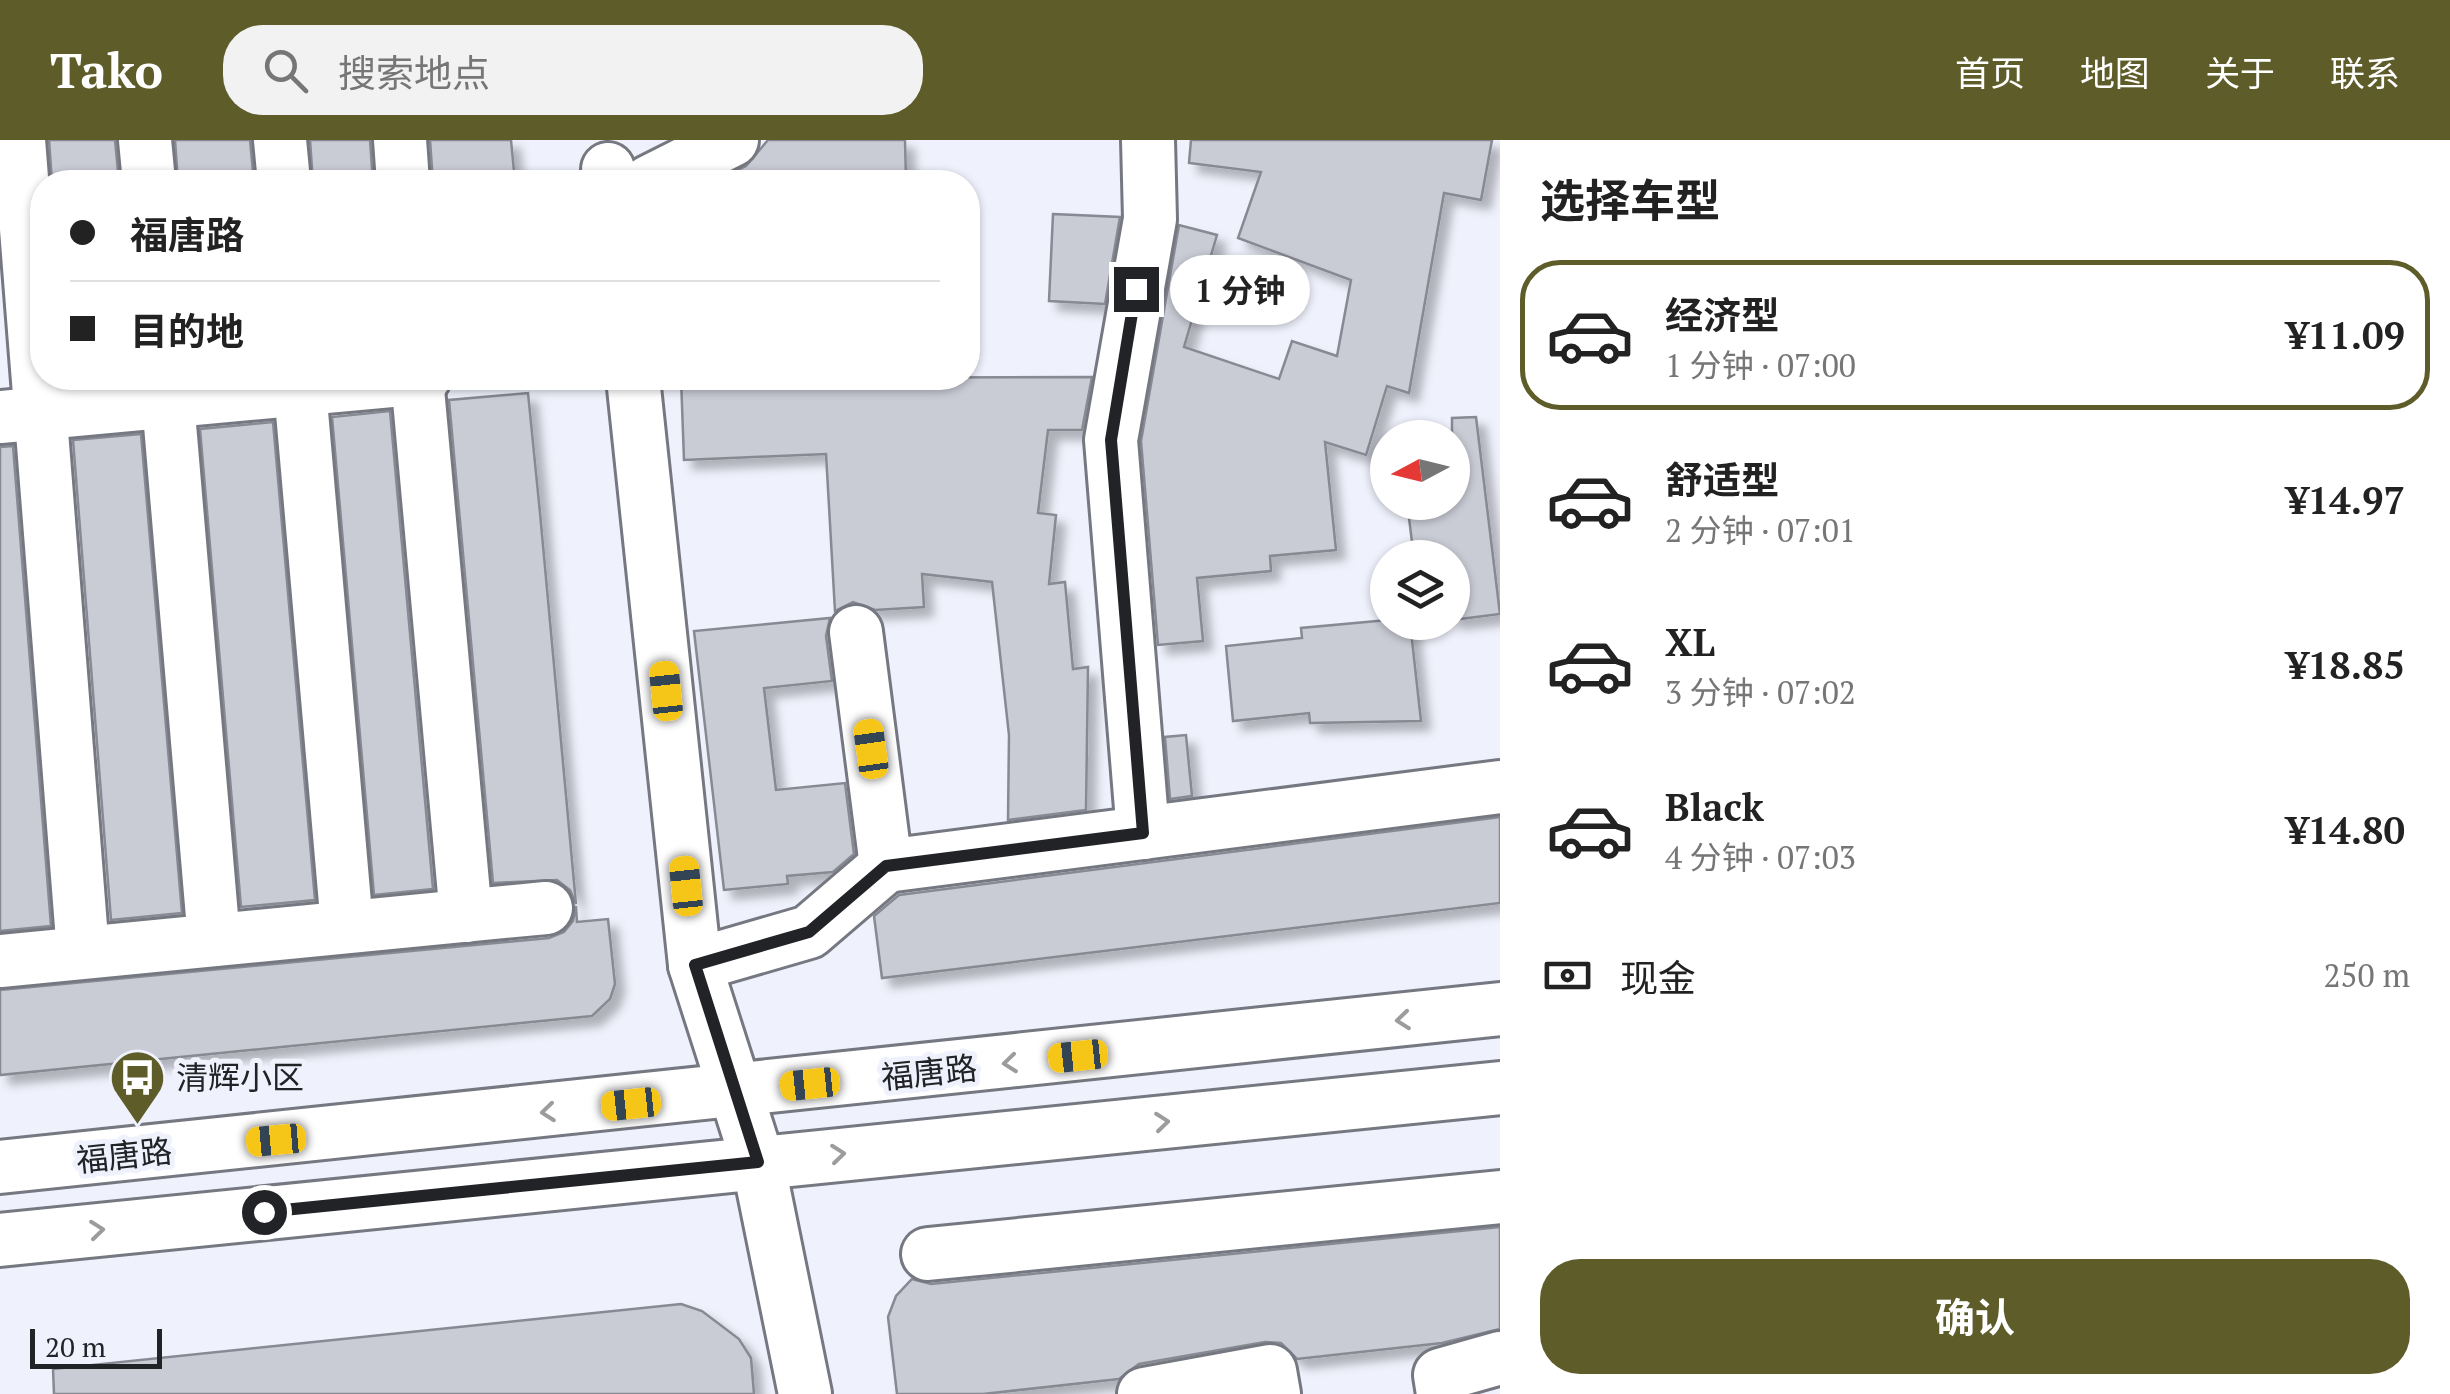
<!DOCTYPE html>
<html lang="zh">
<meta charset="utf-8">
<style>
:root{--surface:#fff;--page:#f2f2f2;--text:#222;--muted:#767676;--line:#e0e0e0;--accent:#5e5d2a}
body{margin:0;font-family:"PT Serif","Noto Sans SC",serif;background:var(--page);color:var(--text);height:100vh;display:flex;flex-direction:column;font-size:38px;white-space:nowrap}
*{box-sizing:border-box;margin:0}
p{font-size:32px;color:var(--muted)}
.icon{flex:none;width:55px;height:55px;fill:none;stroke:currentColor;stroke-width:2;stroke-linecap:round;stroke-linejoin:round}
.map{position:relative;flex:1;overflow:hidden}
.drawer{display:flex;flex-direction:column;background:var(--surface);width:950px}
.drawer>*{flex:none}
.hud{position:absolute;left:30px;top:30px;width:950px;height:220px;border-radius:40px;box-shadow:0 2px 8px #0004;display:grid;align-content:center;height:220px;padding:0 40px;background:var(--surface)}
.needle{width:65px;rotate:263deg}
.controls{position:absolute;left:1370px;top:280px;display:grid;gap:20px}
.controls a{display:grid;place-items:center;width:100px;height:100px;border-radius:50%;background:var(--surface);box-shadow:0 2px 8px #0004;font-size:50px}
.scale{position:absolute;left:30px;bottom:25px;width:132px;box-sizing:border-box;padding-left:10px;border:5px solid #222327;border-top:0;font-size:28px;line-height:35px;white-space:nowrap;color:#222327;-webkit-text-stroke:8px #eff1fc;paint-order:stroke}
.end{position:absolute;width:45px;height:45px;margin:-22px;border:12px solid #222327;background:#fff;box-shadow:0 0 0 5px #fff}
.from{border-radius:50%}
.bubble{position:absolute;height:70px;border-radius:35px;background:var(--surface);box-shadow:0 2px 8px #0004;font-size:32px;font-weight:700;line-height:70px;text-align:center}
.car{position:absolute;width:30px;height:60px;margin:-30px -15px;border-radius:12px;box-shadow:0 0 8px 2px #0007;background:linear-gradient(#f5c518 24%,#345 0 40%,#f5c518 0 76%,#345 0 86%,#f5c518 0)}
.hud b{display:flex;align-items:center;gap:35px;height:95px;font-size:38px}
.hud b+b{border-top:2px solid var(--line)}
.hud i{width:25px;height:25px;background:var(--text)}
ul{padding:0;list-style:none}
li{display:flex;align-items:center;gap:30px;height:150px;margin:0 20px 15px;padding:0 20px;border:5px solid transparent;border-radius:40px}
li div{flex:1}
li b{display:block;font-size:38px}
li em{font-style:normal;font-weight:700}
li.current{border-color:var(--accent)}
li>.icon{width:90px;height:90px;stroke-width:1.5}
h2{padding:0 40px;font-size:45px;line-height:120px}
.pay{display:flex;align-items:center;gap:25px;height:110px;padding:0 40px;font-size:38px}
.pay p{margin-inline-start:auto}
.primary-button{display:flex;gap:20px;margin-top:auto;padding:20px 40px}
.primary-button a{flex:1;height:115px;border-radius:40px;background:var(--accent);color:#fff;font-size:40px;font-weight:700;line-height:115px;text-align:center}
header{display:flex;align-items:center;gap:60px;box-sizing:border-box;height:140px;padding:0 50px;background:var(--accent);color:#fff}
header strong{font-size:48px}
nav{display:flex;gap:55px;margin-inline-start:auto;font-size:35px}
.search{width:700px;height:90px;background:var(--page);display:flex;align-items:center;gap:25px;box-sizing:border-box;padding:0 35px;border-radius:40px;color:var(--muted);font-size:38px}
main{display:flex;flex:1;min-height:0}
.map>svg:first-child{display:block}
.building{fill:#c9cbd5;stroke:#878993;stroke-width:2.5;filter:url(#shadow)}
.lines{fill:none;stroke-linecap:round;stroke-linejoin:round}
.minor-casing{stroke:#767881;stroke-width:58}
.minor{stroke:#fff;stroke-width:52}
.oneway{stroke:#9c9c9e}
.route{stroke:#222327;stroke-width:12}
.labels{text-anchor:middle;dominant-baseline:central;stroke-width:10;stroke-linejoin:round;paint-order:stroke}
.street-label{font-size:32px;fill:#222327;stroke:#eff1fc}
.poi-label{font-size:32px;fill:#222327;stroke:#eff1fc;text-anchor:start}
</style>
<header>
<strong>Tako</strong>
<div class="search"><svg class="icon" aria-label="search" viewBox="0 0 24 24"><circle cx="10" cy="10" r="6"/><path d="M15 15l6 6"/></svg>搜索地点</div>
<nav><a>首页</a><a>地图</a><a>关于</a><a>联系</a></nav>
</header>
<main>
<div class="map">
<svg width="1500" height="1254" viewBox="0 0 1500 1254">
<defs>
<filter id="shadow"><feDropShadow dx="9" dy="9" stdDeviation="5" flood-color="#0004"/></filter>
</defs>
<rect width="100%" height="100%" fill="#eff1fc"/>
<g class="building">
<path d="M 49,0 L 115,0 L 119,42 L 52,42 Z"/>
<path d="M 175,0 L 250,0 L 254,42 L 178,42 Z"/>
<path d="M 310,0 L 370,0 L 373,42 L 313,42 Z"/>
<path d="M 430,0 L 511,0 L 515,42 L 433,42 Z"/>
<path d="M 768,0 L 905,0 L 906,42 L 714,42 L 746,26 Z"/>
<path d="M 1191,0 L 1492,0 L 1481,60 L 1444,53 L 1409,253 L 1387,246 L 1366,315 L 1325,302 L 1336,410 L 1270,416 L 1271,431 L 1197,438 L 1203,501 L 1158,505 L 1141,301 L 1179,85 L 1217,95 L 1184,207 L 1279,239 L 1292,201 L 1337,216 L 1351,140 L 1238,98 L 1261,32 L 1189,23 Z"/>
<path d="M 1053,74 L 1120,77 L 1105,164 L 1049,161 Z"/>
<path d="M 1092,237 L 1082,290 L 1048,290 L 1038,373 L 1056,375 L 1049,444 L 1065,442 L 1073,529 L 1088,527 L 1086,670 L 1008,680 L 1009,595 L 992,442 L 922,434 L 924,467 L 875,470 L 853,462 L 835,471 L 826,314 L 684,320 L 681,238 Z"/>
<path d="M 528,253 L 540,373 L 576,764 L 570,750 L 557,740 L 493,743 L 449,260 Z"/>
<path d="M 390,271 L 433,749 L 374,755 L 332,277 Z"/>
<path d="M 1476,277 L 1500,474 L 1452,480 L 1452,418 L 1414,418 L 1407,362 L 1452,362 L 1452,278 Z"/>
<path d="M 273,282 L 315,760 L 241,767 L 200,289 Z"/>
<path d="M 141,294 L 182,773 L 111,780 L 73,300 Z"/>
<path d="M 13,306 L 51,786 L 0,791 L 0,307 Z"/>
<path d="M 830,478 L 826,496 L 832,541 L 764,548 L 776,650 L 845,643 L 854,714 L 833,732 L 787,736 L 788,744 L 724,750 L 694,491 Z"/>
<path d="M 1388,480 L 1410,482 L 1421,581 L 1310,583 L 1309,573 L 1233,581 L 1226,506 L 1302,498 L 1301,488 Z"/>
<path d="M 1186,595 L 1192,656 L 1170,659 L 1165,597 Z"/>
<path d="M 1500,677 L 1500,763 L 882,838 L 874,776 L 899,755 Z"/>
<path d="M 576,766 L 577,782 L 608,779 L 615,844 L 610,859 L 592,876 L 0,935 L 0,850 L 549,798 L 564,792 L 573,781 Z"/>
<path d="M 1500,1087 L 1500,1189 L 1442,1203 L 1297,1219 L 1281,1203 L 1265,1202 L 1139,1224 L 1119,1239 L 983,1254 L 897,1254 L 888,1177 L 896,1156 L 912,1139 L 931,1144 Z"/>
<path d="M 681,1164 L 702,1171 L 739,1199 L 751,1218 L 754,1254 L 54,1254 L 53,1229 Z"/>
</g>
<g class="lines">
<defs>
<g id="minor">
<path d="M 19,0 L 83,812"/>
<path d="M 145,0 L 149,42"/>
<path d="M 280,0 L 284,42"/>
<path d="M 400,0 L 403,42"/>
<path d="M 608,29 L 609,42"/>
<path d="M 649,42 L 732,0"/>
<path d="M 166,238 L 214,800"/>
<path d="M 299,238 L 347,786"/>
<path d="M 417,238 L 466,776"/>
<path d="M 633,238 L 695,825 L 758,1022 L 805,1254"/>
<path d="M 0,277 L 424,238"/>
<path d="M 856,492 L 886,726 L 1500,647"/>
<path d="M 1143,693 L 1111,300 L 1150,79 L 1148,0"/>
<path d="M 0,821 L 546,768"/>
<path d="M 695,825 L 809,792 L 886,726"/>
<path d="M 0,1027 L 1500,869"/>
<path d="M 0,1100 L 1500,948"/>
<path d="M 928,1114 L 1500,1057"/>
<path d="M 1144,1254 L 1270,1231 L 1274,1254"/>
<path d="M 1443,1254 L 1440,1235 L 1500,1218"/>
</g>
</defs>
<use href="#minor" class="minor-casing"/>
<use href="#minor" class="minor"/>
</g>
<defs><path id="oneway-chevron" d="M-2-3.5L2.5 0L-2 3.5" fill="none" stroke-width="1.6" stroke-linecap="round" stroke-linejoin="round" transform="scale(2.5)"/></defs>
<g class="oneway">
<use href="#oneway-chevron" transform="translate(1403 880) rotate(174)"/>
<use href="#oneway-chevron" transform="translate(1010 923) rotate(174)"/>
<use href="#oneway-chevron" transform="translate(548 972) rotate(174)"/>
<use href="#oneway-chevron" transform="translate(1162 982) rotate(-6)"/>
<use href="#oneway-chevron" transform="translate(838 1014) rotate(-6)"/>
<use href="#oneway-chevron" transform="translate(97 1090) rotate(-6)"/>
</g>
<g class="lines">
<path class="route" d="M 264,1072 L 758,1022 L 695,825 L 809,792 L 886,726 L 1143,693 L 1111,300 L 1136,149"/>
</g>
<defs>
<symbol id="bus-pin" viewBox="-11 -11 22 30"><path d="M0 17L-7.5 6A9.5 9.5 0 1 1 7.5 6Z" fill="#5e5d2a" stroke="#eff1fc"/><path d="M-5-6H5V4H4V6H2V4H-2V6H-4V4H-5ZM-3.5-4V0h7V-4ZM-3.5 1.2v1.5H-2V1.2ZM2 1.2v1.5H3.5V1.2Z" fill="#fff"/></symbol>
</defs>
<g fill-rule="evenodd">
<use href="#bus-pin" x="106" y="906" width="63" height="86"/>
</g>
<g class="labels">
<g class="street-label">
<text transform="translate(929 932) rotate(-6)">福唐路</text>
<text transform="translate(124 1015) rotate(-6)">福唐路</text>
</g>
<g class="poi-label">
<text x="176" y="937">清辉小区</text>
</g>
</g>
</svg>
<div class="controls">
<a><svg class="needle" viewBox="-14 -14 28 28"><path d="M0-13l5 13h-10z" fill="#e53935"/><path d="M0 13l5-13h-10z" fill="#767676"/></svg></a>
<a><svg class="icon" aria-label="layers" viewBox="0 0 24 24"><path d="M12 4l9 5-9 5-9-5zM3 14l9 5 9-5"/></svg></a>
</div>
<div class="scale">20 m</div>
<i class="end from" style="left:264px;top:1072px"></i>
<i class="end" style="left:1136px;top:149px"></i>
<div class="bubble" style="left:1170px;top:115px;width:140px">1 分钟</div>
<i class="car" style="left:666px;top:551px;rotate:354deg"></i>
<i class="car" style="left:871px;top:609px;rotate:352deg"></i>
<i class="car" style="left:686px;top:746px;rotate:354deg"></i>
<i class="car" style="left:1078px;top:916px;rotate:264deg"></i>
<i class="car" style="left:810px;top:944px;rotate:264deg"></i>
<i class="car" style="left:631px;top:964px;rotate:264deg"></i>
<i class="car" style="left:276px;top:1000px;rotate:265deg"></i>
<div class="hud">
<b><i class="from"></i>福唐路</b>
<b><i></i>目的地</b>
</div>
</div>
<section class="drawer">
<h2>选择车型</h2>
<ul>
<li class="current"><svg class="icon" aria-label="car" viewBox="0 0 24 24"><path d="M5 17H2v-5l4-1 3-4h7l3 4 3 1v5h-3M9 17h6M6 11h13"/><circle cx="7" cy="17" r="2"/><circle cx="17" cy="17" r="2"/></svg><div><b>经济型</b><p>1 分钟 · 07:00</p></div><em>¥11.09</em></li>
<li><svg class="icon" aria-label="car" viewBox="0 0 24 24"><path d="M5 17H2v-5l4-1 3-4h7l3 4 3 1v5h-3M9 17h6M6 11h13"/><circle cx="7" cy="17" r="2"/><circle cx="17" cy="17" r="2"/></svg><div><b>舒适型</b><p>2 分钟 · 07:01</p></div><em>¥14.97</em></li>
<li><svg class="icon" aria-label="car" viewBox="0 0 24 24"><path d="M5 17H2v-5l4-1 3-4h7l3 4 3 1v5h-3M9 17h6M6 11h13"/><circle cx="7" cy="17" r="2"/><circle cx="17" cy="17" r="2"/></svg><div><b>XL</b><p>3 分钟 · 07:02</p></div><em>¥18.85</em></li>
<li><svg class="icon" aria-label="car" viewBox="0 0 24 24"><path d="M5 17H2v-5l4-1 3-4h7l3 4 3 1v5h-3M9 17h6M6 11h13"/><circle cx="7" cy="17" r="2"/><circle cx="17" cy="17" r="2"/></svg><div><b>Black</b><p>4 分钟 · 07:03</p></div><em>¥14.80</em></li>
</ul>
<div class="pay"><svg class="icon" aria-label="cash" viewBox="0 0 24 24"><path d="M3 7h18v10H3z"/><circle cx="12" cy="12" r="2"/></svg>现金<p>250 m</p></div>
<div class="primary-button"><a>确认</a></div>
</section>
</main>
